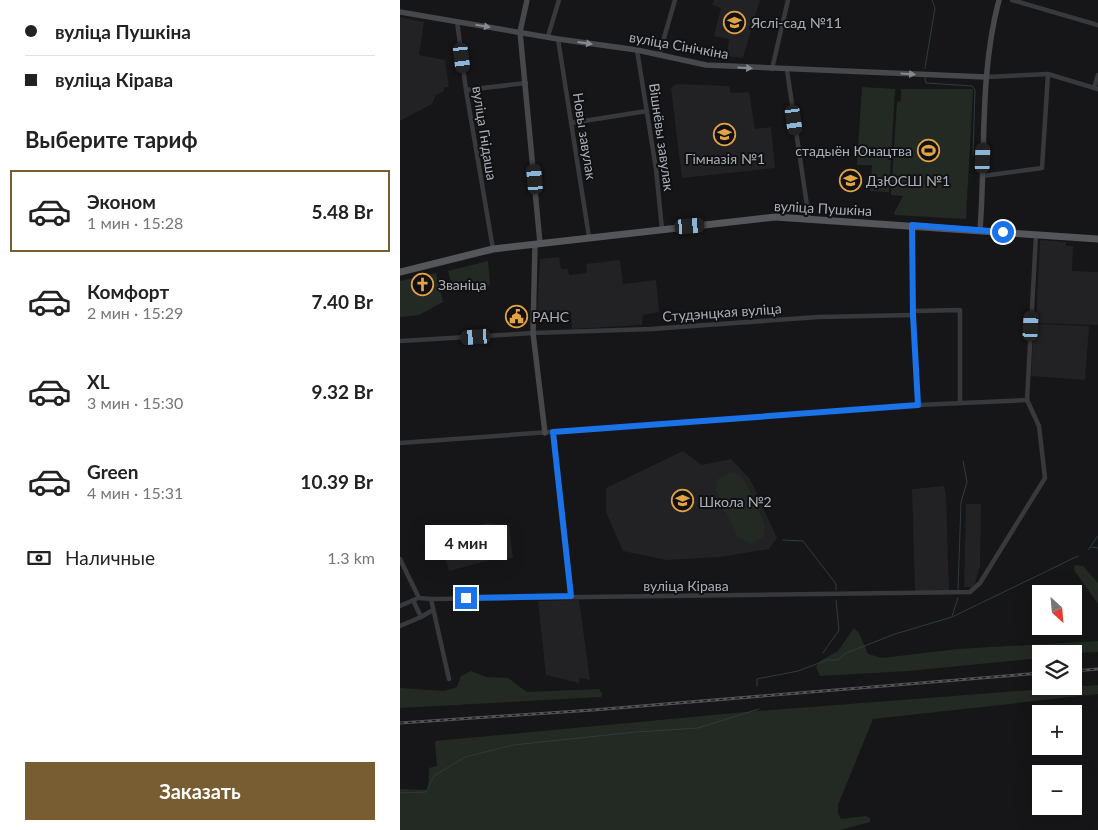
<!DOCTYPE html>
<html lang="ru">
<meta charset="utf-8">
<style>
:root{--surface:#fff;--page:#f6f6f6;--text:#222;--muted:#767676;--line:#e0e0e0;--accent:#785c32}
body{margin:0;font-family:Lato,sans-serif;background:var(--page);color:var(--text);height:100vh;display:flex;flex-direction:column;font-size:19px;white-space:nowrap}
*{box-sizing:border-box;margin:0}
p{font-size:16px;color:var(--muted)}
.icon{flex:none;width:28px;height:28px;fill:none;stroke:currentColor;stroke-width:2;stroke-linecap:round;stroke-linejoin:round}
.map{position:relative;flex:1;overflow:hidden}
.panel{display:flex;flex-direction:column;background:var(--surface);width:400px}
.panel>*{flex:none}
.banner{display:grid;align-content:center;height:110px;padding:0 25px;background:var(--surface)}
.needle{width:32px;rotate:154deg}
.controls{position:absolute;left:632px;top:585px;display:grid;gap:10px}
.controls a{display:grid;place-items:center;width:50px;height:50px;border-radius:0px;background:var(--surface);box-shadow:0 5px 20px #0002;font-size:25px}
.end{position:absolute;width:22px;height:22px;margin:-11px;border:6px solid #1a73e8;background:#fff;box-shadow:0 0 0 2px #fff}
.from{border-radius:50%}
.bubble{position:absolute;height:35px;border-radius:0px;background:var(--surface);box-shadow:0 5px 20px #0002;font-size:16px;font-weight:700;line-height:35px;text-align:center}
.car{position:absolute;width:15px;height:30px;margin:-15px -8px;border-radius:6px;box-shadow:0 0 4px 1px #0007;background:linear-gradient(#222 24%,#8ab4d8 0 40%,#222 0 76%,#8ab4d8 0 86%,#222 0)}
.banner b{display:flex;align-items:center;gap:18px;height:48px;font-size:19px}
.banner b+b{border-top:1px solid var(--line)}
.banner i{width:12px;height:12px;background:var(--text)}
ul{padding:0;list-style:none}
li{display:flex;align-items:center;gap:15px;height:82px;margin:0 10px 8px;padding:0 15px;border:2px solid transparent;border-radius:0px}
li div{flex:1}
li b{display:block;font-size:19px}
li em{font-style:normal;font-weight:700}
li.current{border-color:var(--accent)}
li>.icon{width:45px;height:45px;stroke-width:1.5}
h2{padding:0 25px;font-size:22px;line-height:60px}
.pay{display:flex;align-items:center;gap:12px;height:55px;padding:0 25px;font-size:19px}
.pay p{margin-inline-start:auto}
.primary-button{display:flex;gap:10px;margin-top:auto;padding:10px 25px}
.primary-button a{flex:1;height:58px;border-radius:0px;background:var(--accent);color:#fff;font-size:20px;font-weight:700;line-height:58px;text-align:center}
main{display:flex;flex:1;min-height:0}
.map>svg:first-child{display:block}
.built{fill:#222225}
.green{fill:#232a23}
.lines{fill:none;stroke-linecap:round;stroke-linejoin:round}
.stream{stroke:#303a40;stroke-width:1}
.street{stroke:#38393c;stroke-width:4.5}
.secondary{stroke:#46484c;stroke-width:5.5}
.primary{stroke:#54565b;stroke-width:7}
.rail-casing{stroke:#515357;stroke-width:3}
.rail{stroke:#111113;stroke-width:1;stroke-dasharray:4;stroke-linecap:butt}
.oneway{fill:#868a92}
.route{stroke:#1a73e8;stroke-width:6}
.labels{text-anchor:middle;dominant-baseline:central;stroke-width:4;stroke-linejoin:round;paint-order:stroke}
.poi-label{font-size:14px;fill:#a9aeb7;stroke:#111113;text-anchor:start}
.street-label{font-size:14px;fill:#a9aeb7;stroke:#111113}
</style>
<main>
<section class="panel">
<div class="banner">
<b><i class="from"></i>вуліца Пушкіна</b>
<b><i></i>вуліца Кірава</b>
</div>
<h2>Выберите тариф</h2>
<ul>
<li class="current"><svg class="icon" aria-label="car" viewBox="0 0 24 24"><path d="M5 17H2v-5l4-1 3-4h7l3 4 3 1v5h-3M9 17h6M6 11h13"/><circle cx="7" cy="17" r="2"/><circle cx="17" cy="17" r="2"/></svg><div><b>Эконом</b><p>1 мин · 15:28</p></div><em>5.48 Br</em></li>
<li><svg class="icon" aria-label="car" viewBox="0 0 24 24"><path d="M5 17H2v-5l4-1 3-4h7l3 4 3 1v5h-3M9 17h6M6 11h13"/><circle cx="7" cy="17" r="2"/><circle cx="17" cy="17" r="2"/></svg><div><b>Комфорт</b><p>2 мин · 15:29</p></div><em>7.40 Br</em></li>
<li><svg class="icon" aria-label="car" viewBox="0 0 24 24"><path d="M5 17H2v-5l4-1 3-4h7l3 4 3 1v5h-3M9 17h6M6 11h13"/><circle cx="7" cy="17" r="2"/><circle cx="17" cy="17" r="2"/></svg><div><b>XL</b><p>3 мин · 15:30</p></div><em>9.32 Br</em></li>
<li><svg class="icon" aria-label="car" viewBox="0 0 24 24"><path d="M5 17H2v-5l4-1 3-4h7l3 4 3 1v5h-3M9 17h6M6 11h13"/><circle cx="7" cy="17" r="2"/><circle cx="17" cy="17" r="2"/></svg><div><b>Green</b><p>4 мин · 15:31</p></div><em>10.39 Br</em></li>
</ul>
<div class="pay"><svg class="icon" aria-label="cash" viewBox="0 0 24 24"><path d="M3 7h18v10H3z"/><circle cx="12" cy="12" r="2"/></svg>Наличные<p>1.3 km</p></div>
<div class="primary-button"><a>Заказать</a></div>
</section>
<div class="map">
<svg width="698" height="830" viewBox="0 0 698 830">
<rect width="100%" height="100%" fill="#161618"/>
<g class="built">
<path d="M 314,0 L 360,0 L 343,58 L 327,56 L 329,39 L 314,36 L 321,8 L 312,5 Z"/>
<path d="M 0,17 L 24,22 L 19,55 L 45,60 L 49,87 L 44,87 L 44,91 L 36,95 L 32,104 L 0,121 Z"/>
<path d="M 276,84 L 329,86 L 331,93 L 349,92 L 355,129 L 371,127 L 375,168 L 282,178 L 271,88 Z"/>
<path d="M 640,240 L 666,242 L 666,246 L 673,246 L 672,271 L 698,272 L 698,325 L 636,323 Z"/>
<path d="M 159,257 L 161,269 L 168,269 L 169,275 L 187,273 L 186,264 L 220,260 L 223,284 L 256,280 L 259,312 L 243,315 L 242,325 L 172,329 L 171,313 L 137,313 L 140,259 Z"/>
<path d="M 634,324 L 689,326 L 685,380 L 631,376 Z"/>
<path d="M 283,451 L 302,465 L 331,459 L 350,479 L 377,538 L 369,549 L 320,557 L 266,560 L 223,551 L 206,512 L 206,488 Z"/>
<path d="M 544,486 L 546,496 L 549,591 L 515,592 L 512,489 Z"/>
<path d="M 566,504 L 581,504 L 580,566 L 574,587 L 564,587 Z"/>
<path d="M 87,523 L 109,525 L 113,558 L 90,560 L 49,571 L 38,534 Z"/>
<path d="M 179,600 L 190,680 L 180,678 L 179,683 L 146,675 L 138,601 Z"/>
</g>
<g class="green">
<path d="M 462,87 L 495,89 L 489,192 L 470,191 L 472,165 L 457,165 Z"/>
<path d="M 501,89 L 573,89 L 566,219 L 495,215 L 494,213 L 503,196 L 491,195 L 497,102 L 501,101 Z"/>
<path d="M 88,261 L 90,285 L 54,292 L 48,271 Z"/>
<path d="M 36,273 L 43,302 L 19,315 L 0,317 L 0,281 Z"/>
<path d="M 331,472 L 339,474 L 345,481 L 365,525 L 363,537 L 351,544 L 338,538 L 316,491 L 318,479 Z"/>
<path d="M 675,565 L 683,566 L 698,583 L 698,604 L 674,570 Z"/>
<path d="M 454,628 L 459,633 L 468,654 L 482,658 L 558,649 L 698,641 L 698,652 L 641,654 L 641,658 L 508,671 L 420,676 L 416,667 L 420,661 L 438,651 Z"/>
<path d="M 71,671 L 86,677 L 108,678 L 127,692 L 199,689 L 202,694 L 201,697 L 0,708 L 0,688 L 44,691 L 57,687 L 61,676 Z"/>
<path d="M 698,685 L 698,694 L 473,719 L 438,805 L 438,813 L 441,819 L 466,816 L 470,818 L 470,822 L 440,830 L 0,830 L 0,789 L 28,790 L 29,768 L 37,766 L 35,741 L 345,712 Z"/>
</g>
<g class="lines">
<g class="stream">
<path d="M 525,68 L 535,8 L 532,0"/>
<path d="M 525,78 L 526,83 L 572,86 L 575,90 L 573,155"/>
<path d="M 383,540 L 403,541 L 436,584 L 436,590"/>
<path d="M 691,547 L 698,548"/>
<path d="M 688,550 L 698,536"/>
<path d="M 558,590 L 561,502 L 567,482 L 563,461"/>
<path d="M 552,616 L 558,598"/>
<path d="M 423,653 L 439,630 L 436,600"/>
<path d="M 357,686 L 357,679 L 398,671 L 427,660 L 438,660 L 444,654 L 495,634 L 552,617 L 678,556"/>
<path d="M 0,793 L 26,792 L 34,776 L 65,757 L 113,745 L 236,732 L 298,728 L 359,709"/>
</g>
<g class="street">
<path d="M 612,0 L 698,25"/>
<path d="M 57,21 L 66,90 L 93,249"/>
<path d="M 148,36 L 159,0"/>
<path d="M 158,39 L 189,237"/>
<path d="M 237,50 L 256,169 L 262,229"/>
<path d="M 259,55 L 275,0"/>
<path d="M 372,69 L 388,0"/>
<path d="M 387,70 L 409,219"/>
<path d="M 586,77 L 648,74 L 698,89"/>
<path d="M 694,88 L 698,75"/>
<path d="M 66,90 L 126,83"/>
<path d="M 171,123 L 247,111"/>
<path d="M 582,176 L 642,168 L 648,74"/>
<path d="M 512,225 L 513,315 L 518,405"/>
<path d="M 513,311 L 560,310 L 560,403"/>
<path d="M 0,341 L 133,333 L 251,329 L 418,317 L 513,315"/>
<path d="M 153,432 L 171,596"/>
<path d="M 0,443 L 518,405 L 627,400 L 636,235"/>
<path d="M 0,559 L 19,598 L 31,599 L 49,679"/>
<path d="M 31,599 L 570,592 L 580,583 L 645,478 L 639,426 L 627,400"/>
<path d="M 13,600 L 21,617 L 33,610"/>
<path d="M 0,606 L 16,599"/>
<path d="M 0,626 L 21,617"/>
</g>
<g class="secondary">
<path d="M 127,0 L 120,32 L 140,243"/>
<path d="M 0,12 L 158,39 L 237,50 L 306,65 L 586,77"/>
<path d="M 580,230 C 586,153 579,75 599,0"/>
<path d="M 135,244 L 133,333 L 145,433"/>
</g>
<path class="primary" d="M 0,272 L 93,249 L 375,217 L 698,239"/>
<defs>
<g id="rail">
<path d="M 674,671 L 698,669"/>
<path d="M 0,723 L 193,710 L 641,673"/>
</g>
</defs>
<use href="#rail" class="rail-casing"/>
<use href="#rail" class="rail"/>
</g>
<defs><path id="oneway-solid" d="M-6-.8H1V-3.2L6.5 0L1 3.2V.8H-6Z" transform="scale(1.25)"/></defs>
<g class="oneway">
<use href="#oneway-solid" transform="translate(83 26) rotate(9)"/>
<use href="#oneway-solid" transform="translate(185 43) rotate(8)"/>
<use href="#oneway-solid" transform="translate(345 68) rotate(3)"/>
<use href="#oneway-solid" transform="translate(508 74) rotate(3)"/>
</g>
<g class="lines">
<path class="route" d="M 66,598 L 171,596 L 153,432 L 518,405 L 513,315 L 512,225 L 603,232"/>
</g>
<defs>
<symbol id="school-ring" viewBox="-11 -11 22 22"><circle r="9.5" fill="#111113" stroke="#e1a345" stroke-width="1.5"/><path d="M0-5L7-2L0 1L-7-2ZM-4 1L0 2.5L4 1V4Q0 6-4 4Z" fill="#e1a345"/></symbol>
<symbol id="stadium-ring" viewBox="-11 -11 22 22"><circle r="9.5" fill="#111113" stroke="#e1a345" stroke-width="1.5"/><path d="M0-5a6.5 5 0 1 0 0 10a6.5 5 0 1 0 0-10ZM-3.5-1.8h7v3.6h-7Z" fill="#e1a345"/></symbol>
<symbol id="church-ring" viewBox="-11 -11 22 22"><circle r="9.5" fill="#111113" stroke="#e1a345" stroke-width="1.5"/><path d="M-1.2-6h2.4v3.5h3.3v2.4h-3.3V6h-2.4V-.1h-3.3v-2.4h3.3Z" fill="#e1a345"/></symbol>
<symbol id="civic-ring" viewBox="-11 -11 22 22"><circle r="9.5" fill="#111113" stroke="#e1a345" stroke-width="1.5"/><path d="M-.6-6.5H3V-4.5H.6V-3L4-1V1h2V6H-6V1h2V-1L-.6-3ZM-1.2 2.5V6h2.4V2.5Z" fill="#e1a345"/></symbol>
</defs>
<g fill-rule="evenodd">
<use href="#school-ring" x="322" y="10" width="25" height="25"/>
<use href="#school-ring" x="312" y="122" width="25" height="25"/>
<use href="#stadium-ring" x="516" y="138" width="25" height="25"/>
<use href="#school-ring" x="438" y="168" width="25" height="25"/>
<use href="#church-ring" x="10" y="272" width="25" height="25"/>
<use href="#civic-ring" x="104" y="304" width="25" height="25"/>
<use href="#school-ring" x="270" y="488" width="25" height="25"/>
</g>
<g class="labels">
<g class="poi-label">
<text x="351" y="22">Яслі-сад №11</text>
<text x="512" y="150" text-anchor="end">стадыён Юнацтва</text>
<text x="325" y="158" text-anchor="middle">Гімназія №1</text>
<text x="466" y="180">ДзЮСШ №1</text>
<text x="38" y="284">Званіца</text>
<text x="132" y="316">РАНС</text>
<text x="299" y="501">Школа №2</text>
</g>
<g class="street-label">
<text transform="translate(279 45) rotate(10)">вуліца Сінічкіна</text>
<text transform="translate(85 133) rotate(81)">вуліца Гнідаша</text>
<text transform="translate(185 136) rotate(81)">Новы завулак</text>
<text transform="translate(262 137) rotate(82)">Вішнёвы завулак</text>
<text transform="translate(423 208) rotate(3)">вуліца Пушкіна</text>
<text transform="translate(322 312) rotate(-4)">Студэнцкая вуліца</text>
<text x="286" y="585">вуліца Кірава</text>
</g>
</g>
</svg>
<div class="controls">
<a><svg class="needle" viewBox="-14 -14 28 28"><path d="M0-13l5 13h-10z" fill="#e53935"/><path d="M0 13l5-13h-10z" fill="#767676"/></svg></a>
<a><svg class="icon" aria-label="layers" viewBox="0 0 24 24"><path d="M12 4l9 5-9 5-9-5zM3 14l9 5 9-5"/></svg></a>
<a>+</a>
<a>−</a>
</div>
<i class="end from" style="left:603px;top:232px"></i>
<i class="end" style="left:66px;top:598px"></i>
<div class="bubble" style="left:25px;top:525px;width:82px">4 мин</div>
<i class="car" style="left:62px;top:58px;rotate:173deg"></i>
<i class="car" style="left:394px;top:120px;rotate:172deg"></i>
<i class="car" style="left:583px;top:158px;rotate:2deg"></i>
<i class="car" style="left:135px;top:179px;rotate:355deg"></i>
<i class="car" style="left:290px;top:226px;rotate:85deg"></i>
<i class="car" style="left:631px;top:326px;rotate:3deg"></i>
<i class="car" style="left:76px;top:337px;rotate:266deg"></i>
</div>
</main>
